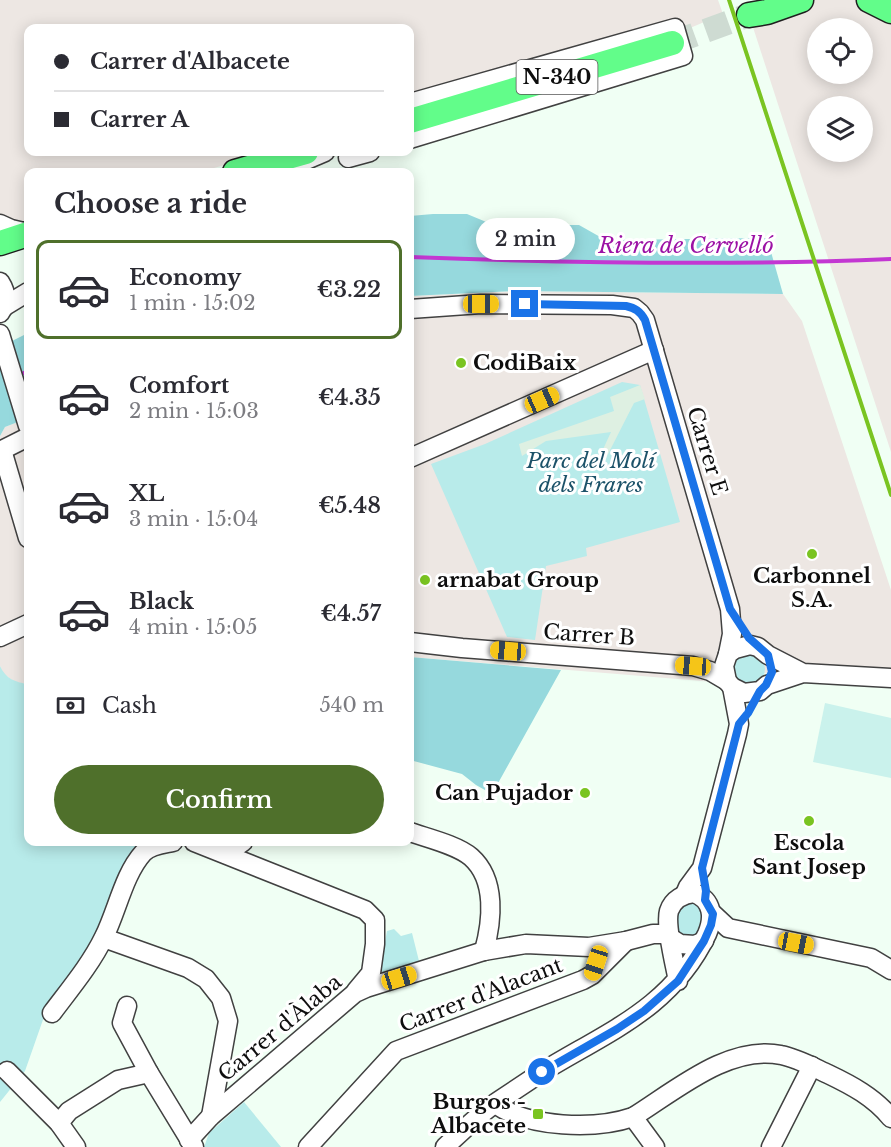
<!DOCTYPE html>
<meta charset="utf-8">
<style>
:root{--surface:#fff;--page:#f7f7f7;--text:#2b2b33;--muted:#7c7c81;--line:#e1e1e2;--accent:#4f702b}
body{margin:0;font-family:"Libre Baskerville",serif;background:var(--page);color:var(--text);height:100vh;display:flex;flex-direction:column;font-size:22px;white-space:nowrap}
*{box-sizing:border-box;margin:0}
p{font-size:20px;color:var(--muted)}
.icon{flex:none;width:33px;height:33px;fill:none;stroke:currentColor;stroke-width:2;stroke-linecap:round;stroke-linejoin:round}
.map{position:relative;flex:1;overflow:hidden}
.side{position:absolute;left:24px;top:168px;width:390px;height:678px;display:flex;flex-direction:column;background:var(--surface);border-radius:12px;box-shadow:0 3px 15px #0003}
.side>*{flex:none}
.banner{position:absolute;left:24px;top:24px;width:390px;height:132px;border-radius:12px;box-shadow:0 3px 15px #0003;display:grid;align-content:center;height:132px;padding:0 30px;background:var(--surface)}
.tools{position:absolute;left:807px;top:18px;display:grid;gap:12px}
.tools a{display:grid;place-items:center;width:66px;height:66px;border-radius:50%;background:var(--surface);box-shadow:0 3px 15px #0003;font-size:30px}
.end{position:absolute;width:27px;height:27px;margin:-14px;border:8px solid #1a73e8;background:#fff;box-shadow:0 0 0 3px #fff}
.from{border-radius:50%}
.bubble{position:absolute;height:42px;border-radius:21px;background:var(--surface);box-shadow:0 3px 15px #0003;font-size:20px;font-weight:600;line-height:42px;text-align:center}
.car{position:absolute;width:18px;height:36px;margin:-18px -9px;border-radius:8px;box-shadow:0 0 4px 2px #0007;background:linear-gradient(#f5c518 24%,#345 0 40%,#f5c518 0 76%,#345 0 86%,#f5c518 0)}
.banner b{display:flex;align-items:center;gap:21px;height:57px;font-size:22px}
.banner b+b{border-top:2px solid var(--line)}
.banner i{width:15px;height:15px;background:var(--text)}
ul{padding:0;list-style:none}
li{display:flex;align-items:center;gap:18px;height:99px;margin:0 12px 9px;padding:0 18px;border:3px solid transparent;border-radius:12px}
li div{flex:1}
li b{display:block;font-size:22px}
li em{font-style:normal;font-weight:600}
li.selected{border-color:var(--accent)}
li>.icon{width:54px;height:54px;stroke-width:1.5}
h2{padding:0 30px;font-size:27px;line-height:72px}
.pay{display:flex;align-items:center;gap:15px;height:66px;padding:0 30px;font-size:22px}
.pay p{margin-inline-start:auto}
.primary-button{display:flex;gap:12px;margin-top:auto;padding:12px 30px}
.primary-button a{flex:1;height:69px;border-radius:36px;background:var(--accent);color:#fff;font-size:24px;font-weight:600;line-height:69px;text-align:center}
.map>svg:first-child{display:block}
.industrial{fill:#ede7e3;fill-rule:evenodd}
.green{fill:#b8ebea}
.forest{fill:#96d9dd}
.pitch{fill:#caf2ec}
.plaza{fill:#def0e2}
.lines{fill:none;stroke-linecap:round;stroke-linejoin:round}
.stream{stroke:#c337d2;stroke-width:4}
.major-tunnel{stroke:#cedbd2;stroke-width:24;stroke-dasharray:24 12;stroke-linecap:butt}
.minor-casing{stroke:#414141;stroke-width:21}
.major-casing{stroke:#1f1f1f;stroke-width:27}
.minor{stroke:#fff;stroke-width:18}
.major{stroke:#62fd8a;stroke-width:24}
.rail{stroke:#7ac421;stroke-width:4}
.route{stroke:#1a73e8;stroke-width:8}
.poi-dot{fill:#7ac421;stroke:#fff;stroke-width:2}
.labels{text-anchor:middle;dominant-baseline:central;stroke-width:6;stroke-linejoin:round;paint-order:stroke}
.shield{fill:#fff;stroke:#565656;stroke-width:1.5}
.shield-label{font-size:20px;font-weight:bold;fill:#0e0e0e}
.poi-label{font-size:21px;font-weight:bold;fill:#0e0e0e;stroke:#fff;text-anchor:start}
.street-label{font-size:21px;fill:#0e0e0e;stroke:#fff}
.park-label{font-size:21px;font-style:italic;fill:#1c5269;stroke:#fff}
.water-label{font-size:22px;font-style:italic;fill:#9c12a5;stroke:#fff}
</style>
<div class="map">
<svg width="891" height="1147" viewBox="0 0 891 1147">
<rect width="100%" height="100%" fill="#f0fff4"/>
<g class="industrial">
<path d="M 0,0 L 718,0 L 723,14 L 669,37 L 410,110 L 410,28 L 28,28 L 28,152 L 270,152 L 200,172 L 28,172 L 28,224 L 0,233 Z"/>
<path d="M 806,0 L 869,0 L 891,11 L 891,452 L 749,15 ZM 818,28 L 862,28 L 862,74 L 818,74 ZM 818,106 L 862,106 L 862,152 L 818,152 Z"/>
<path d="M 515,291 L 783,294 L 802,321 L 891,590 L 891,671 L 806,666 L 714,682 L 410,657 L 410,296 Z"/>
<path d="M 28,418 L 28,684 L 14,682 L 3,673 L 0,666 L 0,436 L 5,427 Z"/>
</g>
<g class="green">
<path d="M 622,382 L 640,385 L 680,522 L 586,548 L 587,556 L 546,566 L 535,640 L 507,637 L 431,464 L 485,444 Z"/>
<circle cx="749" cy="669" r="16"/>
<path d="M 0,666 C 6,679 15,682 28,684 L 28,842 L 147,842 L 102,933 L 45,1014 L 25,1071 L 0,1102 Z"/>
<path d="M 695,900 L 704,915 L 698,935 L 692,939 L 680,937 C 674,925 674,919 680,906 Z"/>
<path d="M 394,929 L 401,936 L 412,933 L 419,961 L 413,967 L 383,974 L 380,968 L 387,931 Z"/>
<path d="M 244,1102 L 281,1147 L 204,1147 L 209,1133 Z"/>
</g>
<g class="forest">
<path d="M 433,214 L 467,214 L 508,231 L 525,232 L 564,225 L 579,225 L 602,238 L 616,240 L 767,238 L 783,294 L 515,291 L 410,296 L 410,216 Z"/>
<path d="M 28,333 L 28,418 L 5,427 L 0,436 L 0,347 Z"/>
<path d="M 410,657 L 561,670 L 492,794 L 476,785 L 462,774 L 410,760 Z"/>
</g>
<path class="pitch" d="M 825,703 L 891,718 L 891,778 L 813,762 Z"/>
<path class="plaza" d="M 640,385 L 645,399 L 634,403 L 605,460 L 599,458 L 611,432 L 546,441 L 522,456 L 519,444 L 614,411 L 610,397 Z"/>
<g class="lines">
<g class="stream">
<path d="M 410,257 C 570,263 730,266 891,259"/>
<path d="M 17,376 L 28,371"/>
</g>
<path class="major-tunnel" d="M 672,43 L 749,15"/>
<defs>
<g id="minor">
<path d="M 410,103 L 675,28 L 683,56 L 410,139"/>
<path d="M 348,158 L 370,152"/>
<path d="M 278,172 L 325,152"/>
<path d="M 0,224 L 11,229 L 28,233"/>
<path d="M 0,282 C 7,293 8,302 0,313"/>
<path d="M 5,306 L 28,292"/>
<path d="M 410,309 L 481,304 L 612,305 L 634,308 L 640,313 L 645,320 L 730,609 L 732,634 L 728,654"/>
<path d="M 0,334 L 28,426"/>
<path d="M 2,450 L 28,538"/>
<path d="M 0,451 L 28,437"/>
<path d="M 410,458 L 654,350"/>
<path d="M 0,637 L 28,624"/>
<path d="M 410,642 L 462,648 L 693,666 L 710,671 L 727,681"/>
<path d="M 803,673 L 767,685 L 760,691 L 744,693 L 732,687 L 727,681 L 724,666 L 728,654 L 735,649 L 750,645 L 758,647 L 768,655 L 803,673 L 891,678"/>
<path d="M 410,832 C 427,838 457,845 471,857 C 497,880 492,922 484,951"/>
<path d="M 194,842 L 365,910 L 375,920 L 375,944 L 371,973 L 356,991"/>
<path d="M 226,854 L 243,842"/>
<path d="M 685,894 L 688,887 L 702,868 L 737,734 L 739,724 L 732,687"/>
<path d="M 713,914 L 728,928 L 871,958 L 891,970"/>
<path d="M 104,938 L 188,968 L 206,979 L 221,998 L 228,1021 L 211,1116"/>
<path d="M 127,1006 L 122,1023 L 149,1073 L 194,1147"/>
<path d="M 52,1013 C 70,989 91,964 104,937 C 117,911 124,874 143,853 C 150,845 163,844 173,842"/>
<path d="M 7,1071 L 59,1123 L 76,1147"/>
<path d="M 495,1104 C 529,1128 595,1130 633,1117 C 675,1091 729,1044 781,1055 C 797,1058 813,1067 828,1074 C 851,1085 874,1097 891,1118"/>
<path d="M 633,1117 L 655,1147"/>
<path d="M 59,1123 L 69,1111 L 118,1080 L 149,1073"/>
<path d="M 189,1140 L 211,1116 L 355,993 L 366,988 L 484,951 L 526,944 L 589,947 L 626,941 L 653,934 L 664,934 L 680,944 L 695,945 L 704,941"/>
<path d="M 308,1147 L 396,1051 L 583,980 L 592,975 L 626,941"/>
<path d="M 445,1147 C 461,1132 478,1115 497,1102 C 512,1092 527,1082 542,1072 C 607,1032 672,1008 707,934 C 714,918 713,900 694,893 C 684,894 673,899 669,911 C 665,925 675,965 678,981"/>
<path d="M 771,1147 L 812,1066"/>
</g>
<g id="major">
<path d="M 869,0 L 891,11"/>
<path d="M 749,15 L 767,12 L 801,0"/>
<path d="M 410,121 L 672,43"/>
<path d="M 235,172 L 306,152"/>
<path d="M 0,243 L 28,234"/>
</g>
</defs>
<use href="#minor" class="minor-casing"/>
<use href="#major" class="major-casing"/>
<use href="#minor" class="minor"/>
<use href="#major" class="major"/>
<path class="rail" d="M 729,0 L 891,495"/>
</g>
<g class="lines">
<path class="route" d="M 525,304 L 626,306 C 635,308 640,311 645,320 L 730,609 L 749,638 L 768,655 L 772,672 L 766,685 L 760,691 L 748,713 L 739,724 L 702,868 L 706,891 L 705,900 L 713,914 L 711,925 L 704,941 L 678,981 L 644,1011 L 617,1029 L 542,1072"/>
</g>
<g class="poi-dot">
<circle cx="461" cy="363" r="6"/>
<circle cx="812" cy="554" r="6"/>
<circle cx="425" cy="580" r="6"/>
<circle cx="585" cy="793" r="6"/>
<circle cx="809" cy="821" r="6"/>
<rect x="532" y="1108" width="12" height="12" rx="3"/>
</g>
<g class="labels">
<rect class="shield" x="516.5" y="60" width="81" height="34" rx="4.5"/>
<g class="shield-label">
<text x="557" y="77">N-340</text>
</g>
<g class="poi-label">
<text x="473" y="363">CodiBaix</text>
<text x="812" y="576" text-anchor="middle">Carbonnel<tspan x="812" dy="24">S.A.</tspan></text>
<text x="437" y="580">arnabat Group</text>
<text x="573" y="793" text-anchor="end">Can Pujador</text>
<text x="809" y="843" text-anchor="middle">Escola<tspan x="809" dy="24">Sant Josep</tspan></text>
<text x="526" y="1102" text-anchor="end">Burgos -<tspan x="526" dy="24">Albacete</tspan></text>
</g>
<g class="street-label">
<text transform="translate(707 451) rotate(73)">Carrer E</text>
<text transform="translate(589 635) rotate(4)">Carrer B</text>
<text transform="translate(481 995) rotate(-21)">Carrer d'Alacant</text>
<text transform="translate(280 1028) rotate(-40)">Carrer d'Àlaba</text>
</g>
<g class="park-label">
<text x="591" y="461">Parc del Molí<tspan x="591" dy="24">dels Frares</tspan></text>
</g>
<g class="water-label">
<text x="686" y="245">Riera de Cervelló</text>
</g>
</g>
</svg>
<div class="tools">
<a><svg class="icon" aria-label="locate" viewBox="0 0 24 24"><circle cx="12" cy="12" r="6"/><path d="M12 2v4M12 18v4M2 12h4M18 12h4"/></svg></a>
<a><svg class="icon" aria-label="layers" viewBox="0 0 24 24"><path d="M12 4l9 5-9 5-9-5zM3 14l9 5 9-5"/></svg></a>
</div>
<i class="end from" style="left:542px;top:1072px"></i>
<i class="end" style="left:525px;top:304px"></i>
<div class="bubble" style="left:476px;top:218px;width:99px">2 min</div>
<i class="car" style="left:481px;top:304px;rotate:90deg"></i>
<i class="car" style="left:542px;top:400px;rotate:66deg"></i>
<i class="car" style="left:508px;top:651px;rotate:274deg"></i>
<i class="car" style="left:693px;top:666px;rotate:274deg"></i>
<i class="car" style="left:796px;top:943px;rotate:101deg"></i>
<i class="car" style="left:596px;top:963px;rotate:198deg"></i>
<i class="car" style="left:399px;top:978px;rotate:73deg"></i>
<div class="banner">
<b><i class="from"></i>Carrer d'Albacete</b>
<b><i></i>Carrer A</b>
</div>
<section class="side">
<h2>Choose a ride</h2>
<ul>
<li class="selected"><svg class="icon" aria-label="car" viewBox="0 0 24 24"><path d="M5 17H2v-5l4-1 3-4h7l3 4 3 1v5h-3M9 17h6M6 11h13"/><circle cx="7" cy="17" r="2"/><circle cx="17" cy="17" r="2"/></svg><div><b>Economy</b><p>1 min · 15:02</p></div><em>€3.22</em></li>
<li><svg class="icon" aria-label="car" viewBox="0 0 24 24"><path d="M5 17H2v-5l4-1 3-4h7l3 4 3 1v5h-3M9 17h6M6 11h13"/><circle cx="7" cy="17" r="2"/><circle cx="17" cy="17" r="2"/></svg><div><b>Comfort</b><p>2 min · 15:03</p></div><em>€4.35</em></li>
<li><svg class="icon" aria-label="car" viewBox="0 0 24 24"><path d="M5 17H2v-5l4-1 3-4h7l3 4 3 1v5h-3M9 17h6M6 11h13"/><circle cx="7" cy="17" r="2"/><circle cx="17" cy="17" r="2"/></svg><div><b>XL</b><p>3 min · 15:04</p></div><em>€5.48</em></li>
<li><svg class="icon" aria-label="car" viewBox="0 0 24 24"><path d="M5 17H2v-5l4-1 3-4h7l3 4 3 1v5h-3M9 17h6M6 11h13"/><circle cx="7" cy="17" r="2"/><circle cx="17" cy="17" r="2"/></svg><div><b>Black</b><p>4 min · 15:05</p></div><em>€4.57</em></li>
</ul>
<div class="pay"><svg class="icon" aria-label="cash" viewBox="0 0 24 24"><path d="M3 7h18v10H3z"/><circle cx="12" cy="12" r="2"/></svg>Cash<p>540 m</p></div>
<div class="primary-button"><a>Confirm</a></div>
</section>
</div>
